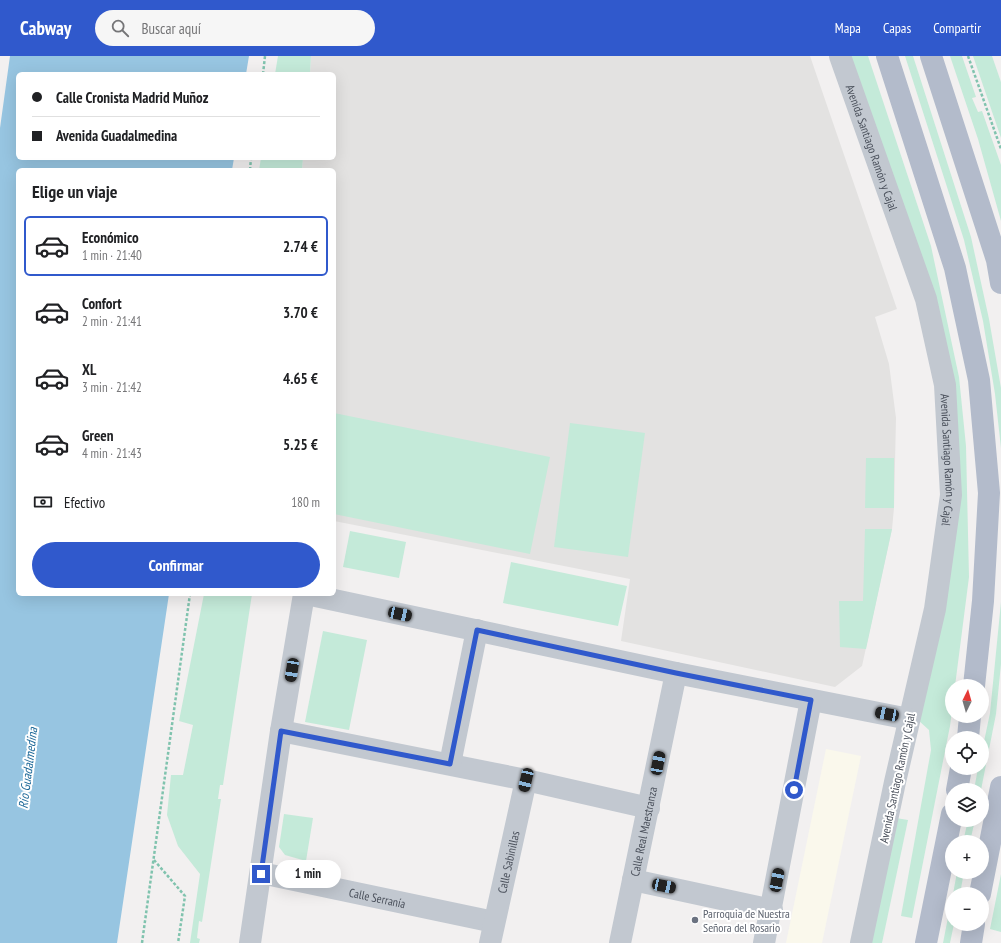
<!DOCTYPE html>
<html lang="es">
<meta charset="utf-8">
<style>
:root{--surface:#fff;--page:#f6f6f6;--text:#202124;--muted:#757577;--line:#e0e0e0;--accent:#3059cc}
body{margin:0;font-family:"PT Sans Narrow",sans-serif;background:var(--page);color:var(--text);height:100vh;display:flex;flex-direction:column;font-size:15px;white-space:nowrap}
*{box-sizing:border-box;margin:0}
p{font-size:13px;color:var(--muted)}
.icon{flex:none;width:22px;height:22px;fill:none;stroke:currentColor;stroke-width:2;stroke-linecap:round;stroke-linejoin:round}
.map{position:relative;flex:1;overflow:hidden}
.sheet{position:absolute;left:16px;top:112px;width:320px;height:428px;display:flex;flex-direction:column;background:var(--surface);border-radius:6px;box-shadow:0 4px 16px #0002}
.sheet>*{flex:none}
.guide{position:absolute;left:16px;top:16px;width:320px;height:88px;border-radius:6px;box-shadow:0 4px 16px #0002;display:grid;align-content:center;height:88px;padding:0 16px;background:var(--surface)}
.needle{width:26px;rotate:5deg}
.fabs{position:absolute;left:945px;top:623px;display:grid;gap:8px}
.fabs a{display:grid;place-items:center;width:44px;height:44px;border-radius:50%;background:var(--surface);box-shadow:0 4px 16px #0002;font-size:20px}
.end{position:absolute;width:18px;height:18px;margin:-9px;border:5px solid #3059cc;background:#fff;box-shadow:0 0 0 2px #fff}
.from{border-radius:50%}
.bubble{position:absolute;height:28px;border-radius:14px;background:var(--surface);box-shadow:0 4px 16px #0002;font-size:13px;font-weight:800;line-height:28px;text-align:center}
.car{position:absolute;width:12px;height:24px;margin:-12px -6px;border-radius:5px;box-shadow:0 0 3px 1px #0007;background:linear-gradient(#222 24%,#8ab4d8 0 40%,#222 0 76%,#8ab4d8 0 86%,#222 0)}
.guide b{display:flex;align-items:center;gap:14px;height:38px;font-size:15px}
.guide b+b{border-top:1px solid var(--line)}
.guide i{width:10px;height:10px;background:var(--text)}
ul{padding:0;list-style:none}
li{display:flex;align-items:center;gap:12px;height:60px;margin:0 8px 6px;padding:0 8px;border:2px solid transparent;border-radius:6px}
li div{flex:1}
li b{display:block;font-size:15px}
li em{font-style:normal;font-weight:800}
li.active{border-color:var(--accent)}
li>.icon{width:36px;height:36px;stroke-width:1.5}
h2{padding:0 16px;font-size:18px;line-height:48px}
.pay{display:flex;align-items:center;gap:10px;height:44px;padding:0 16px;font-size:15px}
.pay p{margin-inline-start:auto}
.primary-button{display:flex;gap:8px;margin-top:auto;padding:8px 16px}
.primary-button a{flex:1;height:46px;border-radius:24px;background:var(--accent);color:#fff;font-size:16px;font-weight:800;line-height:46px;text-align:center}
header{display:flex;align-items:center;gap:24px;box-sizing:border-box;height:56px;padding:0 20px;background:var(--accent);color:#fff}
header strong{font-size:19px}
nav{display:flex;gap:22px;margin-inline-start:auto;font-size:14px}
.search{width:280px;height:36px;background:var(--page);display:flex;align-items:center;gap:10px;box-sizing:border-box;padding:0 14px;border-radius:22px;color:var(--muted);font-size:15px}
.map>svg:first-child{display:block}
.commercial{fill:#faf8ec}
.education{fill:#e3e2e1}
.green{fill:#c4ead9}
.water{fill:#97c5e1}
.lines{fill:none;stroke-linecap:round;stroke-linejoin:round}
.path{stroke:#80c3ae;stroke-width:2.5;stroke-dasharray:3 2;stroke-linecap:butt}
.minor{stroke:#c2c8d0;stroke-width:22}
.major{stroke:#b3bbcb;stroke-width:22}
.route{stroke:#3059cc;stroke-width:5}
.worship-dot{fill:#6b7280;stroke:#fff;stroke-width:1.5}
.labels{text-anchor:middle;dominant-baseline:central;stroke-width:4;stroke-linejoin:round;paint-order:stroke}
.street-label{font-size:12px;fill:#4a505b;stroke:#fff}
.worship-label{font-size:12px;fill:#5b616d;stroke:#fff;text-anchor:start}
.water-label{font-size:13px;font-style:italic;fill:#1f6a99;stroke:#fff}
</style>
<header>
<strong>Cabway</strong>
<div class="search"><svg class="icon" aria-label="search" viewBox="0 0 24 24"><circle cx="10" cy="10" r="6"/><path d="M15 15l6 6"/></svg>Buscar aquí</div>
<nav><a>Mapa</a><a>Capas</a><a>Compartir</a></nav>
</header>
<div class="map">
<svg width="1001" height="887" viewBox="0 0 1001 887">
<rect width="100%" height="100%" fill="#f2f0f0"/>
<path class="commercial" d="M 826,693 L 861,700 L 822,887 L 786,887 Z"/>
<path class="education" d="M 311,0 L 810,0 L 897,253 L 875,261 L 889,308 L 896,362 L 894,452 L 892,473 L 862,610 L 835,631 L 621,585 L 630,523 L 334,465 L 334,114 L 302,114 L 303,102 L 334,102 L 334,18 L 310,18 Z"/>
<g class="green">
<path d="M 278,0 L 311,0 L 310,18 L 275,18 Z"/>
<path d="M 848,0 L 868,0 L 931,190 L 959,321 L 966,390 L 969,521 L 955,630 L 952,630 L 952,655 L 950,670 L 912,862 L 901,860 L 931,694 L 929,674 L 918,664 L 957,391 Z"/>
<path d="M 905,0 L 913,0 L 971,181 L 989,263 L 1001,332 L 1001,392 L 995,338 L 983,265 L 964,184 Z"/>
<path d="M 950,0 L 962,0 L 976,41 L 972,42 L 978,56 L 982,55 L 1001,109 L 1001,165 L 978,83 Z"/>
<path d="M 973,0 L 992,0 L 1001,26 L 1001,82 Z"/>
<path d="M 261,102 L 303,102 L 302,114 L 259,114 Z"/>
<path d="M 334,357 L 550,401 L 530,498 L 334,458 Z"/>
<path d="M 570,367 L 645,377 L 628,501 L 554,491 Z"/>
<path d="M 866,402 L 894,402 L 894,452 L 865,452 Z"/>
<path d="M 865,473 L 892,473 L 866,593 L 840,591 L 839,545 L 863,545 Z"/>
<path d="M 350,475 L 406,486 L 399,522 L 343,511 Z"/>
<path d="M 511,506 L 627,530 L 618,570 L 503,547 Z"/>
<path d="M 204,538 L 252,538 L 223,729 L 220,729 L 218,743 L 221,743 L 202,866 L 199,865 L 197,882 L 200,883 L 199,887 L 190,887 L 200,818 L 178,790 L 167,759 L 171,719 L 183,719 L 193,669 L 179,665 Z"/>
<path d="M 1001,546 L 1001,608 L 996,658 L 981,734 L 974,734 L 978,712 L 982,712 L 982,695 L 990,657 Z"/>
<path d="M 323,575 L 367,584 L 349,674 L 305,666 Z"/>
<path d="M 284,758 L 313,762 L 306,805 L 285,799 L 279,791 Z"/>
<path d="M 896,762 L 908,764 L 882,887 L 871,887 Z"/>
<path d="M 968,764 L 975,764 L 970,786 L 963,786 Z"/>
<path d="M 957,816 L 964,816 L 960,838 L 953,838 Z"/>
<path d="M 1001,818 L 1001,876 L 990,873 Z"/>
<path d="M 952,841 L 952,868 L 954,868 L 950,887 L 943,887 Z"/>
</g>
<path class="water" d="M 10,0 L 249,0 L 246,18 L 18,18 L 18,102 L 234,102 L 232,114 L 18,114 L 18,538 L 169,538 L 117,887 L 0,887 L 0,72 Z"/>
<g class="lines">
<g class="path">
<path d="M 968,0 L 1001,93"/>
<path d="M 263,18 L 265,0"/>
<path d="M 250,114 L 251,102"/>
<path d="M 154,804 L 185,840 L 178,887"/>
<path d="M 142,887 L 190,538"/>
</g>
<g class="minor">
<path id="s1" d="M 840,0 L 926,243 L 945,329 L 951,439 L 935,553 L 895,726 L 861,887"/>
<path d="M 306,538 L 676,617 L 909,663"/>
<path d="M 281,675 L 526,724 L 649,752"/>
<path d="M 450,708 L 477,574"/>
<path id="s2" d="M 261,817 L 494,866"/>
<path d="M 633,824 L 772,854"/>
<path d="M 250,887 L 281,675 L 304,538"/>
<path id="s3" d="M 490,887 L 526,724"/>
<path id="s4" d="M 620,887 L 676,617"/>
<path d="M 764,887 L 811,644"/>
</g>
<g class="major">
<path d="M 887,0 L 955,212 L 979,324 L 989,437 L 983,545 L 974,630"/>
<path d="M 931,0 L 997,204 L 1001,227"/>
<path d="M 968,682 L 970,660"/>
<path d="M 957,734 L 961,712"/>
<path d="M 980,838 L 1001,731"/>
<path d="M 926,887 L 952,758"/>
<path d="M 971,887 L 974,868"/>
</g>
</g>
<g class="lines">
<path class="route" d="M 261,818 L 281,675 L 450,708 L 477,574 L 676,617 L 811,644 L 794,734"/>
</g>
<circle class="worship-dot" cx="695" cy="864" r="4"/>
<g class="labels">
<g class="street-label">
<text stroke="none"><textPath href="#s1" startOffset="97">Avenida Santiago Ramón y Cajal</textPath></text>
<text stroke="none"><textPath href="#s1" startOffset="421">Avenida Santiago Ramón y Cajal</textPath></text>
<text transform="translate(897 722) rotate(-78)">Avenida Santiago Ramón y Cajal</text>
<text stroke="none"><textPath href="#s4" startOffset="114">Calle Real Maestranza</textPath></text>
<text stroke="none"><textPath href="#s3" startOffset="83">Calle Sabinillas</textPath></text>
<text stroke="none"><textPath href="#s2" startOffset="119">Calle Serranía</textPath></text>
</g>
<g class="worship-label">
<text x="703" y="857">Parroquia de Nuestra<tspan x="703" dy="14">Señora del Rosario</tspan></text>
</g>
<g class="water-label">
<text transform="translate(28 712) rotate(-83)">Río Guadalmedina</text>
</g>
</g>
</svg>
<div class="fabs">
<a><svg class="needle" viewBox="-14 -14 28 28"><path d="M0-13l5 13h-10z" fill="#e53935"/><path d="M0 13l5-13h-10z" fill="#757577"/></svg></a>
<a><svg class="icon" aria-label="locate" viewBox="0 0 24 24"><circle cx="12" cy="12" r="6"/><path d="M12 2v4M12 18v4M2 12h4M18 12h4"/></svg></a>
<a><svg class="icon" aria-label="layers" viewBox="0 0 24 24"><path d="M12 4l9 5-9 5-9-5zM3 14l9 5 9-5"/></svg></a>
<a>+</a>
<a>−</a>
</div>
<i class="end from" style="left:794px;top:734px"></i>
<i class="end" style="left:261px;top:818px"></i>
<div class="bubble" style="left:275px;top:804px;width:66px">1 min</div>
<i class="car" style="left:400px;top:558px;rotate:102deg"></i>
<i class="car" style="left:292px;top:614px;rotate:189deg"></i>
<i class="car" style="left:887px;top:658px;rotate:281deg"></i>
<i class="car" style="left:658px;top:707px;rotate:11deg"></i>
<i class="car" style="left:526px;top:724px;rotate:193deg"></i>
<i class="car" style="left:777px;top:824px;rotate:11deg"></i>
<i class="car" style="left:664px;top:830px;rotate:102deg"></i>
<div class="guide">
<b><i class="from"></i>Calle Cronista Madrid Muñoz</b>
<b><i></i>Avenida Guadalmedina</b>
</div>
<section class="sheet">
<h2>Elige un viaje</h2>
<ul>
<li class="active"><svg class="icon" aria-label="car" viewBox="0 0 24 24"><path d="M5 17H2v-5l4-1 3-4h7l3 4 3 1v5h-3M9 17h6M6 11h13"/><circle cx="7" cy="17" r="2"/><circle cx="17" cy="17" r="2"/></svg><div><b>Económico</b><p>1 min · 21:40</p></div><em>2.74 €</em></li>
<li><svg class="icon" aria-label="car" viewBox="0 0 24 24"><path d="M5 17H2v-5l4-1 3-4h7l3 4 3 1v5h-3M9 17h6M6 11h13"/><circle cx="7" cy="17" r="2"/><circle cx="17" cy="17" r="2"/></svg><div><b>Confort</b><p>2 min · 21:41</p></div><em>3.70 €</em></li>
<li><svg class="icon" aria-label="car" viewBox="0 0 24 24"><path d="M5 17H2v-5l4-1 3-4h7l3 4 3 1v5h-3M9 17h6M6 11h13"/><circle cx="7" cy="17" r="2"/><circle cx="17" cy="17" r="2"/></svg><div><b>XL</b><p>3 min · 21:42</p></div><em>4.65 €</em></li>
<li><svg class="icon" aria-label="car" viewBox="0 0 24 24"><path d="M5 17H2v-5l4-1 3-4h7l3 4 3 1v5h-3M9 17h6M6 11h13"/><circle cx="7" cy="17" r="2"/><circle cx="17" cy="17" r="2"/></svg><div><b>Green</b><p>4 min · 21:43</p></div><em>5.25 €</em></li>
</ul>
<div class="pay"><svg class="icon" aria-label="cash" viewBox="0 0 24 24"><path d="M3 7h18v10H3z"/><circle cx="12" cy="12" r="2"/></svg>Efectivo<p>180 m</p></div>
<div class="primary-button"><a>Confirmar</a></div>
</section>
</div>
